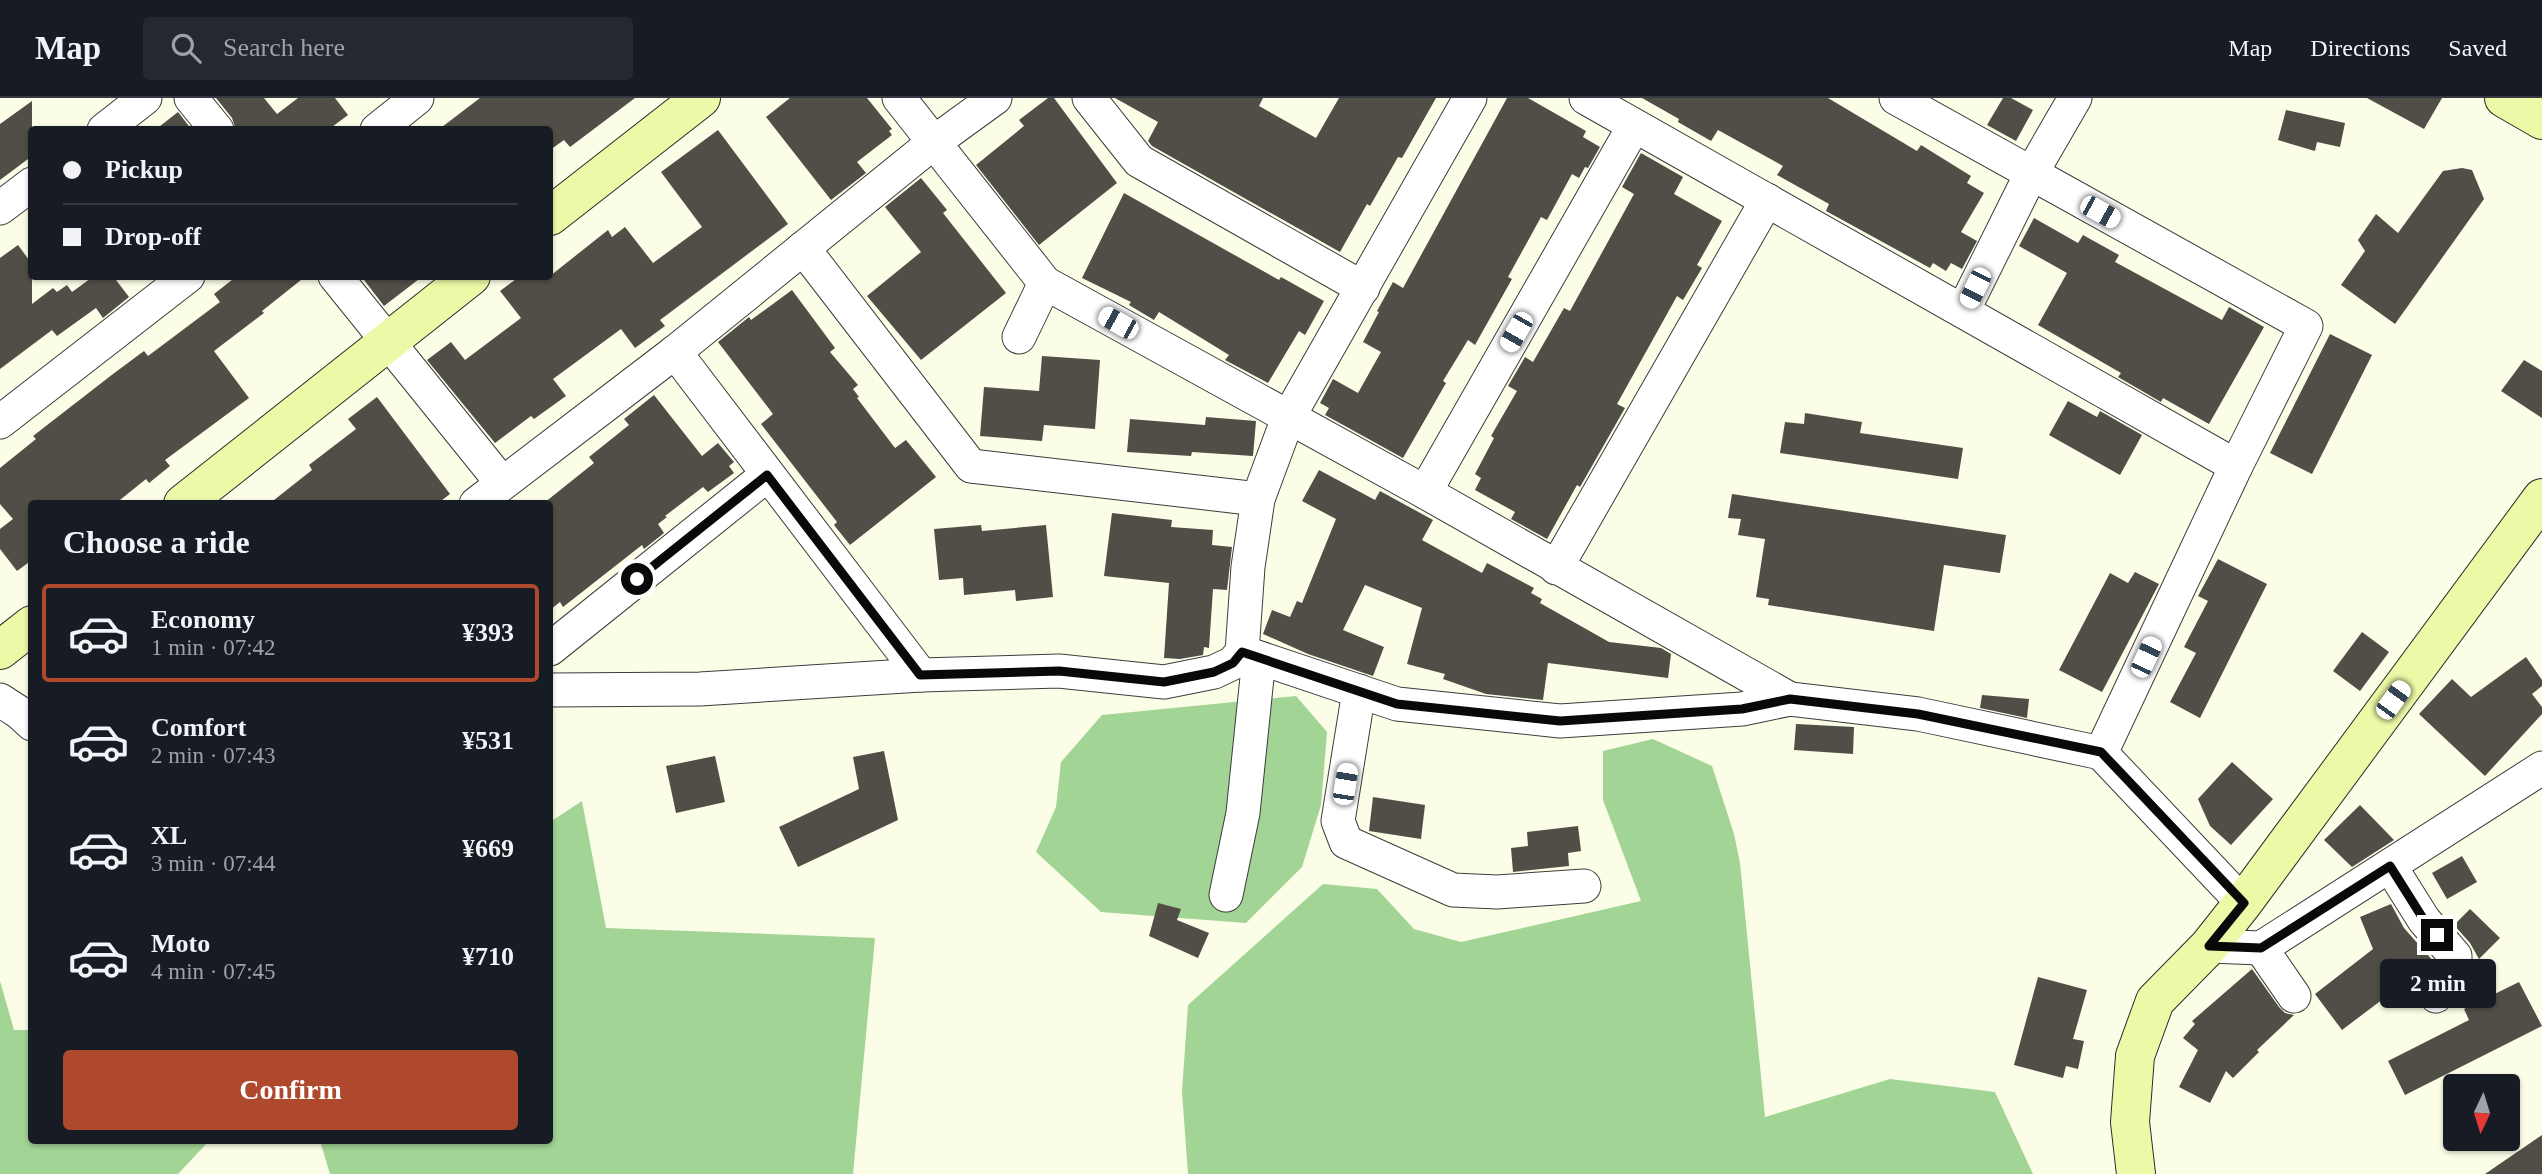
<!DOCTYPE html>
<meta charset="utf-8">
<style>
:root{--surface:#171b24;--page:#242831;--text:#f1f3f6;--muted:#9ea1a6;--line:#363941;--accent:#ae492d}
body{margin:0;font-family:"Times New Roman",serif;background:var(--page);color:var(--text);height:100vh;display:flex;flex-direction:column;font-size:26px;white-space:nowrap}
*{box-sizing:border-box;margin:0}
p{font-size:23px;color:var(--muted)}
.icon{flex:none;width:38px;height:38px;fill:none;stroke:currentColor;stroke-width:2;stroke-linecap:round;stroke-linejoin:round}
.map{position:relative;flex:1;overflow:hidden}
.sheet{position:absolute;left:28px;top:402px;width:525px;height:644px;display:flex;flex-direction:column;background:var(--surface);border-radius:7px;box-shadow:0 2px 5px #0004}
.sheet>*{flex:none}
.hud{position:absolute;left:28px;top:28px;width:525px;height:154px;border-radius:7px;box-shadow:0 2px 5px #0004;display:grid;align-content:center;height:154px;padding:0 35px;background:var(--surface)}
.needle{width:46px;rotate:184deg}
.tools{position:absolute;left:2443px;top:976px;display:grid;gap:14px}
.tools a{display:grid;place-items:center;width:77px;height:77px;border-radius:7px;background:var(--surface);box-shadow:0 2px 5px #0004;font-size:35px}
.end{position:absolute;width:32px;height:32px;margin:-16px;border:9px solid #090909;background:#fff;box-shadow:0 0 0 4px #fff}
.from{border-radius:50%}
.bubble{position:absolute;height:49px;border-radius:7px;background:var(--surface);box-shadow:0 2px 5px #0004;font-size:23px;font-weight:600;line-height:49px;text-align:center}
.car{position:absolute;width:21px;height:42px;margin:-21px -10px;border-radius:9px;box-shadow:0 0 5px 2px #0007;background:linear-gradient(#fff 24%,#345 0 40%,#fff 0 76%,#345 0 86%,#fff 0)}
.hud b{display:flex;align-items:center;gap:24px;height:66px;font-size:26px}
.hud b+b{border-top:2px solid var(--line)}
.hud i{width:18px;height:18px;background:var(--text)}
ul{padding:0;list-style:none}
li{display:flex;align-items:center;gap:21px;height:98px;margin:0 14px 10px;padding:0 21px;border:4px solid transparent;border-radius:7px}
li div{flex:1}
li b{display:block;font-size:26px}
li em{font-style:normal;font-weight:600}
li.current{border-color:var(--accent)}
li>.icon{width:63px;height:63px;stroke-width:1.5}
h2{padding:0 35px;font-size:32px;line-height:84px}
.primary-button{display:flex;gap:14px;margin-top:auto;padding:14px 35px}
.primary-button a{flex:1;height:80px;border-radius:7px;background:var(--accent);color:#fff;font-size:28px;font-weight:600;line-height:80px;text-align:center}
header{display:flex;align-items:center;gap:42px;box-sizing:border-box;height:98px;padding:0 35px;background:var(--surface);border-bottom:2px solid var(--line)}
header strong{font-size:33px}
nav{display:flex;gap:38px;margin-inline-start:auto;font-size:24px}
.search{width:490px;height:63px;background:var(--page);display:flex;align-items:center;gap:18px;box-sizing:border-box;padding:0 24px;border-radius:7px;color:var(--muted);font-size:26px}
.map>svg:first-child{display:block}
.forest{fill:#a1d495}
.building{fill:#514e47}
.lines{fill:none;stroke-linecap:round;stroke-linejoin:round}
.street-casing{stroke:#3c3c3c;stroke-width:35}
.secondary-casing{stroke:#2b2b2b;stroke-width:40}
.street{stroke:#fff;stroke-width:33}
.secondary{stroke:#ecf9a7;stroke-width:38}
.route{stroke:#090909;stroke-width:9}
</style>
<header>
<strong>Map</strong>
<div class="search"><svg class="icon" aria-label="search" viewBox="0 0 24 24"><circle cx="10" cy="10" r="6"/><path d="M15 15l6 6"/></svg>Search here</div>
<nav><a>Map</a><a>Directions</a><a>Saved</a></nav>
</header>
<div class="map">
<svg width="2542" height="1076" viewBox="0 0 2542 1076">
<rect width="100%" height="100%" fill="#fcfde7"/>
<g class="forest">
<path d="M 1296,598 L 1327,634 L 1321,707 L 1302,769 L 1246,825 L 1101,814 L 1036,754 L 1056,709 L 1061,664 L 1102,617 Z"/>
<path d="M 1653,641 L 1712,668 L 1734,736 L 1740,765 L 1765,1019 L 1890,981 L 1995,994 L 2033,1076 L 1188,1076 L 1182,994 L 1188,907 L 1323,786 L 1377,791 L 1414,831 L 1461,844 L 1641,803 L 1603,702 L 1603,653 Z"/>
<path d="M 582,703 L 606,830 L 875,840 L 853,1076 L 330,1076 L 320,1043 L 550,1043 L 550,724 Z"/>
<path d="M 0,883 L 14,932 L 31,932 L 32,1043 L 209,1043 L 178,1076 L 0,1076 Z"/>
</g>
<g class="building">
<path d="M 216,0 L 264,0 L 277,16 L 298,0 L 335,0 L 348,17 L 328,32 L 236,32 L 232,20 Z"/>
<path d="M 480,0 L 635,0 L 570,49 L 564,42 L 550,52 L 550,32 L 438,32 Z"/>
<path d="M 790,0 L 867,0 L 892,31 L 889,33 L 892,37 L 857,64 L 866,75 L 831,102 L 766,19 Z"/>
<path d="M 1048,0 L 1054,0 L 1117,85 L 1039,147 L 976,67 L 1024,28 L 1019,22 Z"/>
<path d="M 1115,0 L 1263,0 L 1259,8 L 1316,40 L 1339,0 L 1436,0 L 1402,60 L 1398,59 L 1370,108 L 1367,106 L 1340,154 L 1152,48 L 1148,43 L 1158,24 Z"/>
<path d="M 1507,0 L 1528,0 L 1586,33 L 1583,39 L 1600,49 L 1588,70 L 1585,69 L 1579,80 L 1572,76 L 1547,122 L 1541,119 L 1508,179 L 1512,181 L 1475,247 L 1468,242 L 1443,283 L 1446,285 L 1403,360 L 1325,317 L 1329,310 L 1320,305 L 1333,281 L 1358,295 L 1381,254 L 1363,244 L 1379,214 L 1377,213 L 1393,184 L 1403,190 Z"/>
<path d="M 1642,0 L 1828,0 L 1917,53 L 1921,47 L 1971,78 L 1967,85 L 1984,95 L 1961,134 L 1977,143 L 1962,171 L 1951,165 L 1946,173 L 1933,165 L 1930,170 L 1826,113 L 1829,106 L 1777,77 L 1783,68 L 1718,32 L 1711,43 L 1678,24 L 1679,21 Z"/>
<path d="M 2003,0 L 2011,0 L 2033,12 L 2016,43 L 1987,27 Z"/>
<path d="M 2367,0 L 2442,0 L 2424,31 Z"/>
<path d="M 32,3 L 32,58 L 0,82 L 0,26 Z"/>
<path d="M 2286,12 L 2345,25 L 2340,49 L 2317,44 L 2315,53 L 2278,42 Z"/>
<path d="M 178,14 L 192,32 L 155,32 Z"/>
<path d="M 718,32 L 788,126 L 660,222 L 665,228 L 635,250 L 621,231 L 553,281 L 566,298 L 534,321 L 531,318 L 495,345 L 427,262 L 451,244 L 465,262 L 521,220 L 500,193 L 520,178 L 550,178 L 608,132 L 612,139 L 625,129 L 653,165 L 702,129 L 661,74 Z"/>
<path d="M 1641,55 L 1683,79 L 1674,96 L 1722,123 L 1697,167 L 1702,170 L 1683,202 L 1677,198 L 1617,306 L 1625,310 L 1580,389 L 1577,387 L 1547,441 L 1511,421 L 1515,414 L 1475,392 L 1481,380 L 1475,376 L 1494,340 L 1491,338 L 1517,293 L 1508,288 L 1525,259 L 1533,264 L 1564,210 L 1570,213 L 1634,96 L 1622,89 Z"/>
<path d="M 2462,70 L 2472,72 L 2484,101 L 2395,226 L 2341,187 L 2365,153 L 2358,142 L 2376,116 L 2398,135 L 2443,73 Z"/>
<path d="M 921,80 L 947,112 L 943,115 L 1006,195 L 921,262 L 867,198 L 921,154 L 885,109 Z"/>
<path d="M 1124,95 L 1279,182 L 1281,179 L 1324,203 L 1305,237 L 1299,233 L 1268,285 L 1225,262 L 1229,257 L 1159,214 L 1154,222 L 1129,207 L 1131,204 L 1082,180 Z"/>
<path d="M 2034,120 L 2078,145 L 2083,137 L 2119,157 L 2115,164 L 2222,222 L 2229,209 L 2264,229 L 2209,326 L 2163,300 L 2161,304 L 2118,279 L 2121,275 L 2038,227 L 2067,175 L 2019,148 Z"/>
<path d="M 18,147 L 32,166 L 32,206 L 53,190 L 57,194 L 67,187 L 72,194 L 94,178 L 113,178 L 129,199 L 103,220 L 96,210 L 57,238 L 52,232 L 0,271 L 0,160 Z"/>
<path d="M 237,178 L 306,178 L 262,213 L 264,215 L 214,253 L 249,300 L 165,362 L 170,368 L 149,385 L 146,381 L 115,406 L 32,406 L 32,462 L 17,473 L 0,451 L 0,431 L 13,421 L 0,406 L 0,370 L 36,341 L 33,338 L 113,276 L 144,253 L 148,258 L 220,204 L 214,196 Z"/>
<path d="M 361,178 L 423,178 L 384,208 Z"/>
<path d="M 792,192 L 835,250 L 830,254 L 858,287 L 853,291 L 859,299 L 857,300 L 895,350 L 906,342 L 936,379 L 850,447 L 834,427 L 837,424 L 761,326 L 773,316 L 718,244 L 749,219 L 751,222 Z"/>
<path d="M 2330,236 L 2372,257 L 2312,376 L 2270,355 Z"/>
<path d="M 1042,258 L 1100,262 L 1095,331 L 1044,327 L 1042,343 L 980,338 L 984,289 L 1039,293 Z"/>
<path d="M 2524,262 L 2542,273 L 2542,320 L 2501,293 Z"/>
<path d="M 654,297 L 702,358 L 718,345 L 734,364 L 729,368 L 734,375 L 708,394 L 703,389 L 665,418 L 667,419 L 658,426 L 664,435 L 644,451 L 642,447 L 563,509 L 560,504 L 550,512 L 550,406 L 544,405 L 594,365 L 589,359 L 629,327 L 624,321 Z"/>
<path d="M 377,299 L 450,396 L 437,406 L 269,406 L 312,372 L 309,367 L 356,331 L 348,321 Z"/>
<path d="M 2068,303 L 2097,319 L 2100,313 L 2142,337 L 2120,377 L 2049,337 Z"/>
<path d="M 1805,315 L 1862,324 L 1860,335 L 1963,350 L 1958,381 L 1780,355 L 1785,324 L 1804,326 Z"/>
<path d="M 1206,319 L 1256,323 L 1253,358 L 1192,354 L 1191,358 L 1127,354 L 1130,321 L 1205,327 Z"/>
<path d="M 1319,372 L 1375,402 L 1380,393 L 1433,422 L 1422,442 L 1482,475 L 1487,465 L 1534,490 L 1531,495 L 1542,501 L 1540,505 L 1609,544 L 1661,550 L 1671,556 L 1668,580 L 1548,565 L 1543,602 L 1486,596 L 1443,581 L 1445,576 L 1407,566 L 1422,510 L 1365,487 L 1343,532 L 1384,549 L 1373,578 L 1308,556 L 1263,536 L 1272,512 L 1290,519 L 1297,503 L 1302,505 L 1336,421 L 1302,403 Z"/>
<path d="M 1732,396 L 2006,437 L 2000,475 L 1944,467 L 1934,533 L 1768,507 L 1769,501 L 1756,499 L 1765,441 L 1738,437 L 1741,421 L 1728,420 Z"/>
<path d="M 1112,415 L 1172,422 L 1171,429 L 1213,432 L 1212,447 L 1232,449 L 1227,492 L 1213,491 L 1209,550 L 1204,549 L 1203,557 L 1180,561 L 1164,560 L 1169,485 L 1104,478 Z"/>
<path d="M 981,427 L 982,433 L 1046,427 L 1053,499 L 1016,503 L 1015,492 L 964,497 L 963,480 L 939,482 L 934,431 Z"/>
<path d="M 2218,461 L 2267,486 L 2200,620 L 2170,604 L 2196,555 L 2184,549 L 2208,503 L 2198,498 Z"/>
<path d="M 2135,474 L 2159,486 L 2102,594 L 2059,572 L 2110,475 L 2128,485 Z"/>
<path d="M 2362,534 L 2389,554 L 2360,593 L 2333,573 Z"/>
<path d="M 2526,559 L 2542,582 L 2542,588 L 2532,596 L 2542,609 L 2542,616 L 2485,678 L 2419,616 L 2452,581 L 2471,599 Z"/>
<path d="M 1982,597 L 2029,601 L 2027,620 L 1980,610 Z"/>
<path d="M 1796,626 L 1854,629 L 1853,656 L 1794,652 Z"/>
<path d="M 884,653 L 898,722 L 798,769 L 779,729 L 859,691 L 853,659 Z"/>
<path d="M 715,658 L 725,704 L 676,715 L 666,668 Z"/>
<path d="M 2232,664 L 2273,701 L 2231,747 L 2210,728 L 2198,701 Z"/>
<path d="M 1373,699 L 1425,707 L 1421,741 L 1369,733 Z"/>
<path d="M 2360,707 L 2394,742 L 2352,769 L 2324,742 Z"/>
<path d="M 1578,728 L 1581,753 L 1568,755 L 1569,768 L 1513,774 L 1511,750 L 1528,748 L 1527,734 Z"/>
<path d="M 2462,758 L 2477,784 L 2447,801 L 2432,775 Z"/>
<path d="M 1158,805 L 1181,811 L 1177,822 L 1209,835 L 1198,860 L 1149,838 Z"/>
<path d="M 2391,806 L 2404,830 L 2435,865 L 2419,890 L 2396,909 L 2387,898 L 2342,932 L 2315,896 L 2373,851 L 2360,819 Z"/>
<path d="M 2470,811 L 2500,840 L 2479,861 L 2470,845 L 2454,827 Z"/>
<path d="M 2252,871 L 2279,909 L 2285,915 L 2294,917 L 2257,952 L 2259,954 L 2233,980 L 2226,973 L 2210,1005 L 2179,989 L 2198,952 L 2183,940 L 2195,926 L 2192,923 Z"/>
<path d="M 2038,879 L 2087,892 L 2073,941 L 2084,943 L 2078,971 L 2066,968 L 2063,980 L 2014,967 Z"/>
<path d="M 2519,884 L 2542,928 L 2405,997 L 2388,963 L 2469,922 L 2464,911 Z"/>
<path d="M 2542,1037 L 2542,1076 L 2485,1076 Z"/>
</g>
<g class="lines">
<defs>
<g id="street">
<path d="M 191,0 L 217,32"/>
<path d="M 899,0 L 1045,185 L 1425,394 L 1790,601"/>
<path d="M 1089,0 L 1139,63 L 1363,190"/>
<path d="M 1586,0 L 2236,368 L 2306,228 L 1896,0"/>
<path d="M 104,32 L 145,0"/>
<path d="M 377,32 L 417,0"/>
<path d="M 0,110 L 32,86"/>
<path d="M 803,150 L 971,368 L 1258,401"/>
<path d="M 335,178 L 502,385"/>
<path d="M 1963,213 L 2031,76 L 2075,0"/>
<path d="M 1019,239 L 1045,185"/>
<path d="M 675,254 L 921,577"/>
<path d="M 0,324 L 188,178"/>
<path d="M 1425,394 L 1634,28"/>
<path d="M 476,406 L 675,254 L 933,45 L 995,0"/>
<path d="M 1556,470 L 1767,102"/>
<path d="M 550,551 L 767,377"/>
<path d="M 1242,554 L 1248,469 L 1258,401 L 1288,320 L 1470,0"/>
<path d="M 550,592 L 700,591 L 921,577 L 1059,573 L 1164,584 L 1214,574 L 1233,565 L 1242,554 L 1397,606 L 1560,623 L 1742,611 L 1790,601 L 1918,616 L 2101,655 L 2243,805"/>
<path d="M 1359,593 L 1338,723 L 1346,744 L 1453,792 L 1497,794 L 1584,788"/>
<path d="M 0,602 L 20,615 L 32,626"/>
<path d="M 2101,655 L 2236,368"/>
<path d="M 2390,768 L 2424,822 L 2455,858 L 2455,870 L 2436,898"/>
<path d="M 1226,797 L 1243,715 L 1259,560"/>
<path d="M 2209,848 L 2261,850 L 2542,670"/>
<path d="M 2261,850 L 2294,898"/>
</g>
<g id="secondary">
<path d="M 2504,0 L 2542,22"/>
<path d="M 550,118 L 701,0"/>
<path d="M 183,406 L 471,178"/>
<path d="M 0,552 L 32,527"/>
<path d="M 2136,1076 L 2130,1024 L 2135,958 L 2155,903 L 2209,848 L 2243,805 L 2542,400"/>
</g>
</defs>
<use href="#street" class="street-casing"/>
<use href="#secondary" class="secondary-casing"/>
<use href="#street" class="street"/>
<use href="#secondary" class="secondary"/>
</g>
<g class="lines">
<path class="route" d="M 637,481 L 767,377 L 920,577 L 1059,573 L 1164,584 L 1214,574 L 1233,565 L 1242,554 L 1397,606 L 1560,623 L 1742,611 L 1790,601 L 1918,616 L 2101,654 L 2244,805 L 2209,848 L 2261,850 L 2390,768 L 2424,822 L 2437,837"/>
</g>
</svg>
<div class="tools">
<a><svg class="needle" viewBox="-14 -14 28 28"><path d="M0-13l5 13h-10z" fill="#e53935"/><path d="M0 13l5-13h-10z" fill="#9ea1a6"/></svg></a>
</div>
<i class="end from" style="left:637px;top:481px"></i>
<i class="end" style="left:2437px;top:837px"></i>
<div class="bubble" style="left:2380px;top:861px;width:116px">2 min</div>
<i class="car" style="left:2100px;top:114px;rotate:119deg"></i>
<i class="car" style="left:1975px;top:190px;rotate:206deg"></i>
<i class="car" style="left:1118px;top:225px;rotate:299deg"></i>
<i class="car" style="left:1516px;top:234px;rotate:210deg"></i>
<i class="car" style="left:2146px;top:559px;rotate:25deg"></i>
<i class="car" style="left:2393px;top:602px;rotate:36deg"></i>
<i class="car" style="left:1345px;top:686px;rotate:9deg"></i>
<div class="hud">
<b><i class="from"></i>Pickup</b>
<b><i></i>Drop-off</b>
</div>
<section class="sheet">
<h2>Choose a ride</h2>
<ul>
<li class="current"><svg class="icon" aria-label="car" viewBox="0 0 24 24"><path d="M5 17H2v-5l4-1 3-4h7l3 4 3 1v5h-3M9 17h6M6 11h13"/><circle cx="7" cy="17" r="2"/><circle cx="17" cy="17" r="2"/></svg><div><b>Economy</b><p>1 min · 07:42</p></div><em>¥393</em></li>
<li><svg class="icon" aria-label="car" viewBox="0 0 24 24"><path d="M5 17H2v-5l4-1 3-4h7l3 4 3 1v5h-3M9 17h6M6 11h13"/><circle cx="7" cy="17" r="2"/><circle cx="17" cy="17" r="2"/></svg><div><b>Comfort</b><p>2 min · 07:43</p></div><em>¥531</em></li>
<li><svg class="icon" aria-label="car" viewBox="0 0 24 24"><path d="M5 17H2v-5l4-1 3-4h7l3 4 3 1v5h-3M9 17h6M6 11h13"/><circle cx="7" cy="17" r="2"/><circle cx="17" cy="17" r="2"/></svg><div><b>XL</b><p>3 min · 07:44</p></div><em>¥669</em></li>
<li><svg class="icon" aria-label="car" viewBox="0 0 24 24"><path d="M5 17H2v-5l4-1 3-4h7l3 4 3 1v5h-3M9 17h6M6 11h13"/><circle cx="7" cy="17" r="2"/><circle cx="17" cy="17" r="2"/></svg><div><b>Moto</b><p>4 min · 07:45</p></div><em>¥710</em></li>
</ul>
<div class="primary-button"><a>Confirm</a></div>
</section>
</div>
